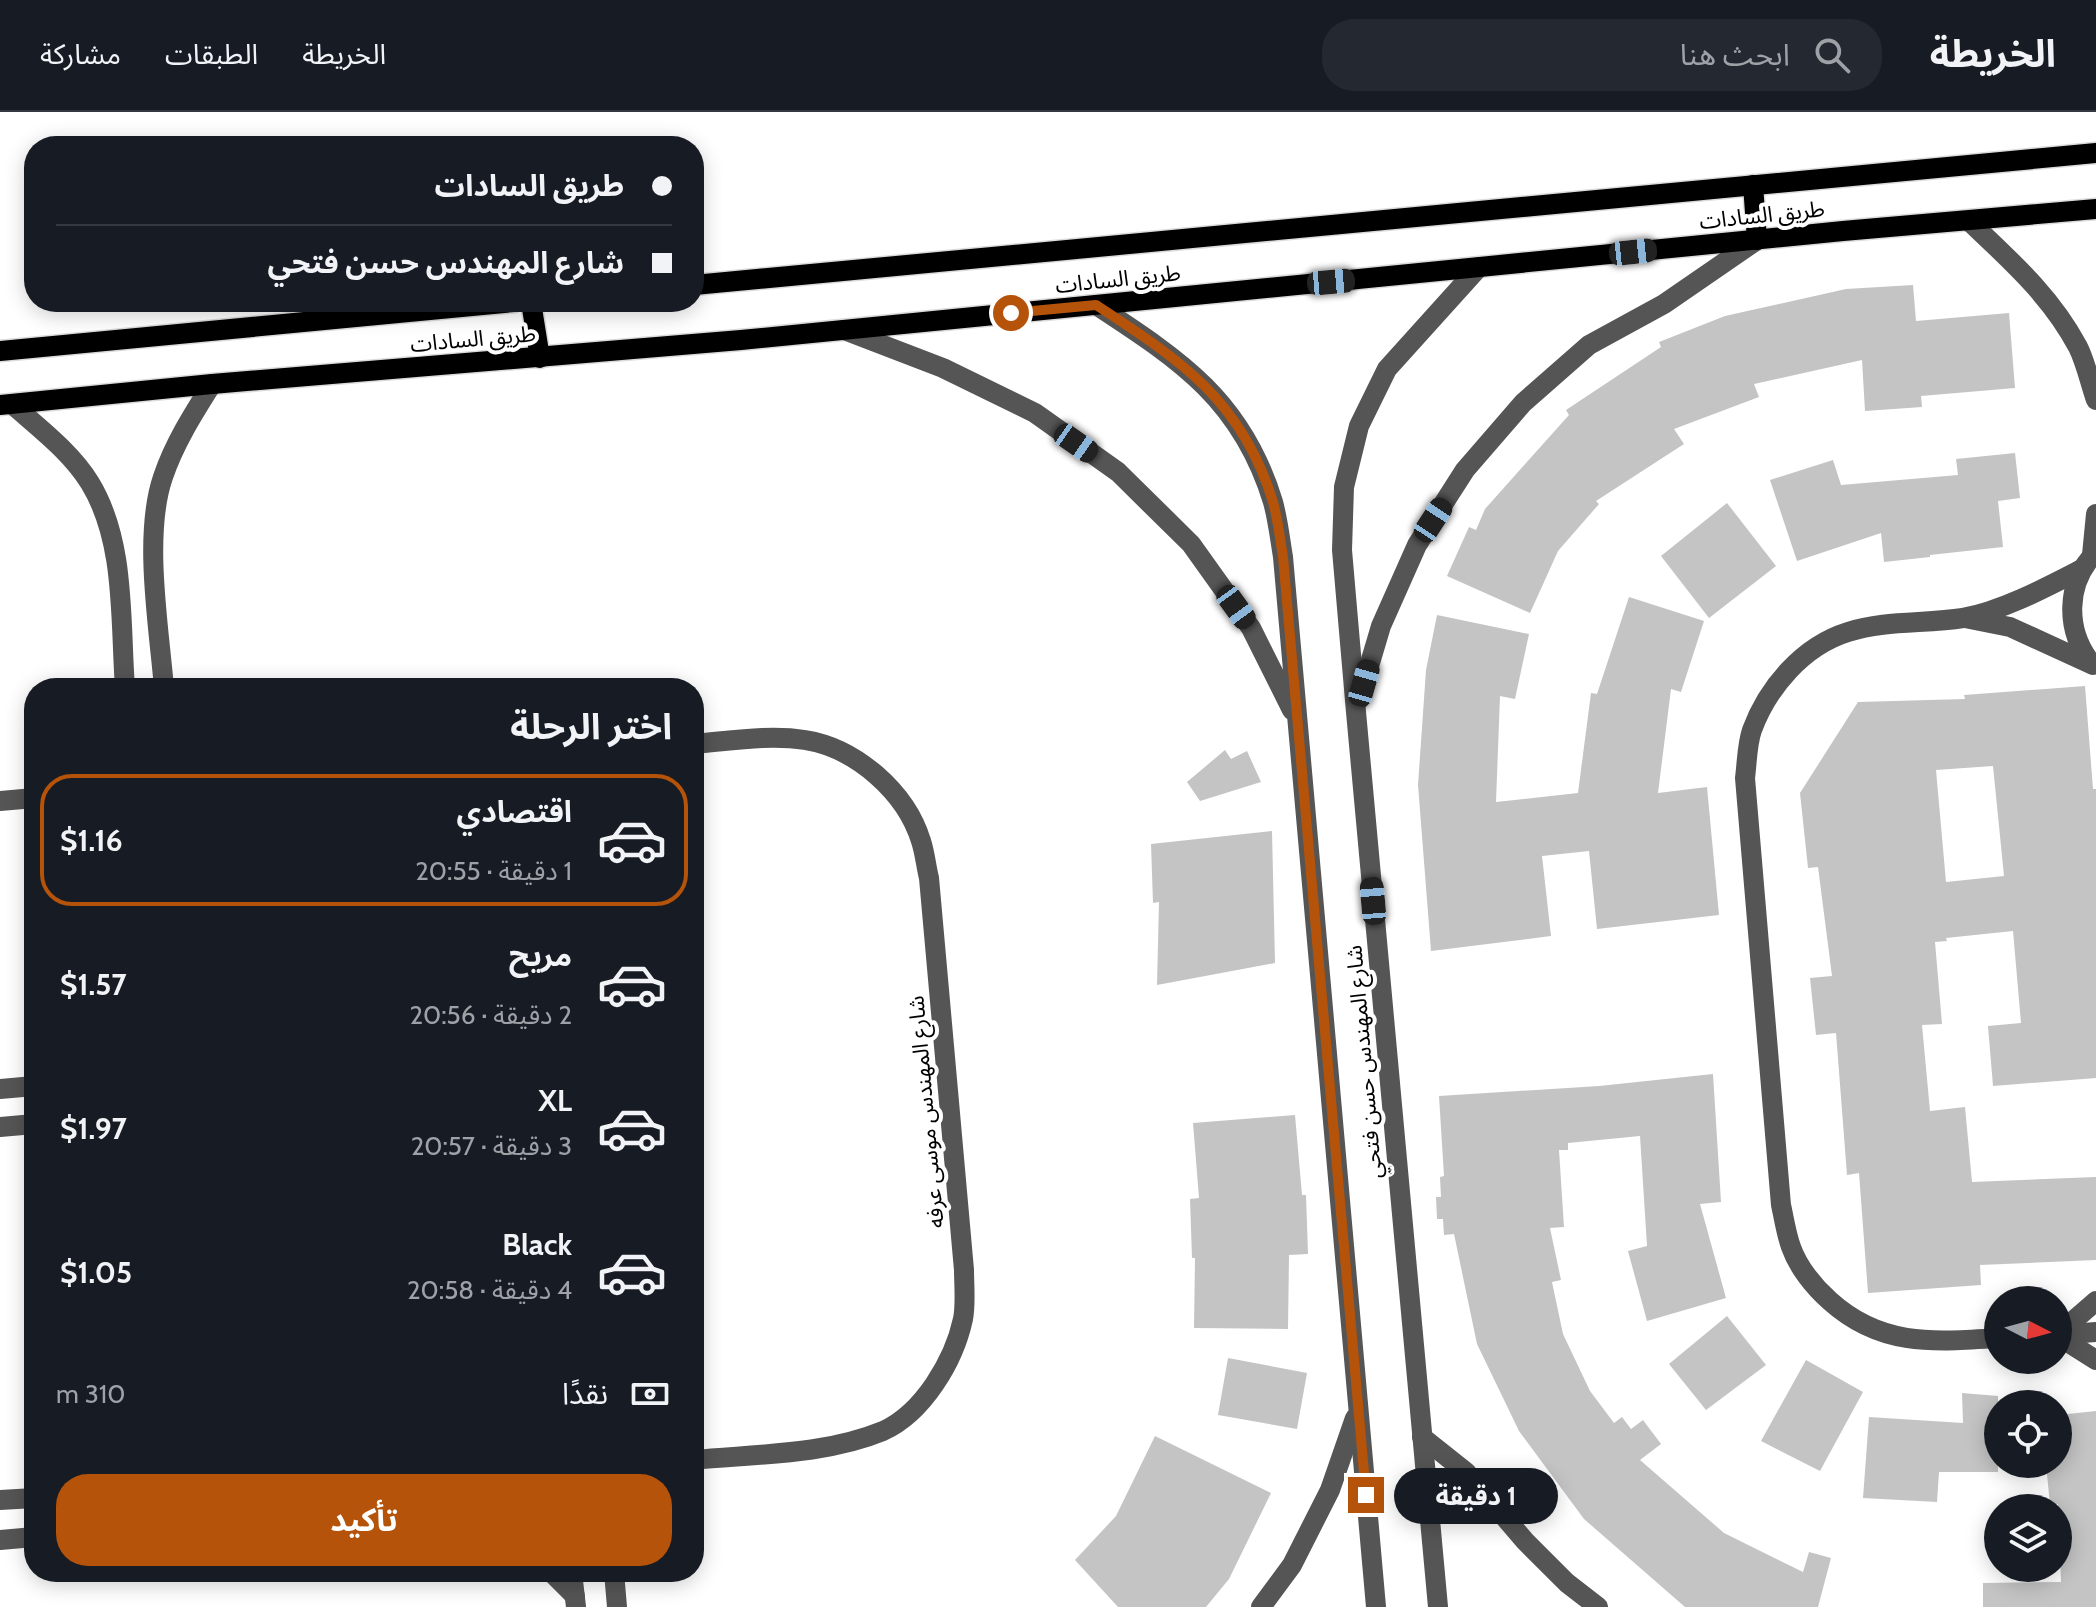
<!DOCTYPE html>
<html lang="ar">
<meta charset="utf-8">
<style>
:root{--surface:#171b24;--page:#242831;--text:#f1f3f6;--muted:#9ea1a6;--line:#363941;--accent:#b45309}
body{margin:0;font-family:Cabin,"Noto Sans Arabic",sans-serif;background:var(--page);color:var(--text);direction:rtl;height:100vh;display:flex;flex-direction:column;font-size:30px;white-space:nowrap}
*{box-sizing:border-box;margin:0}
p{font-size:26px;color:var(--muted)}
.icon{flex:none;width:44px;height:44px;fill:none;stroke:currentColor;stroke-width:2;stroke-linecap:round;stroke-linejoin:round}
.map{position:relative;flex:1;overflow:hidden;direction:ltr}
.sheet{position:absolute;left:24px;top:566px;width:680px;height:904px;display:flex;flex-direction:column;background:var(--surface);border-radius:32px;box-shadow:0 4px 20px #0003;direction:rtl}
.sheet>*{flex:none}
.hud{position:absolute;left:24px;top:24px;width:680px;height:176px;border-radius:32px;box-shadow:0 4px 20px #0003;direction:rtl;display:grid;align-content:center;height:176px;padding:0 32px;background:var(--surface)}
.needle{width:52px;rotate:96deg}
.controls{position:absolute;left:1984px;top:1174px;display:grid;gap:16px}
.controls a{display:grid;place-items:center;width:88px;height:88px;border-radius:50%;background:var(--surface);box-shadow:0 4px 20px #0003;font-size:40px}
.end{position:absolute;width:36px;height:36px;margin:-18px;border:10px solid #b45309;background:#fff;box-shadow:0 0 0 4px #fff}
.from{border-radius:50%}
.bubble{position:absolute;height:56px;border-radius:28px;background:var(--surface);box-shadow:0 4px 20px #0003;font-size:26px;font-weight:700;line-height:56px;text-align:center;direction:rtl}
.car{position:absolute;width:24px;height:48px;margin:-24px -12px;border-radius:10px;box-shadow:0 0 6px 2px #0007;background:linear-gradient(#222 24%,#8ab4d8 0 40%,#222 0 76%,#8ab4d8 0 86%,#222 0)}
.hud b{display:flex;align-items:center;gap:28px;height:76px;font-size:30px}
.hud b+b{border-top:2px solid var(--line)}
.hud i{width:20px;height:20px;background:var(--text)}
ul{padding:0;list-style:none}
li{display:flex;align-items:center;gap:24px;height:132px;margin:0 16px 12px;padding:0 16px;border:4px solid transparent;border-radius:32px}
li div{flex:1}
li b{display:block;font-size:30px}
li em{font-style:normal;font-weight:700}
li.active{border-color:var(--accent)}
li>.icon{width:72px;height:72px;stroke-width:1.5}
h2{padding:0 32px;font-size:36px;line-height:96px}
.pay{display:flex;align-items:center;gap:20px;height:88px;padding:0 32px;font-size:30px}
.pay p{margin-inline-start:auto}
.primary-button{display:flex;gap:16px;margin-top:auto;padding:16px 32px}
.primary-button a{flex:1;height:92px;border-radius:32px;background:var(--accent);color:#fff;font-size:32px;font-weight:700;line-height:92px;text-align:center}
header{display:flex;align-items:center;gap:48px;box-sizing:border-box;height:112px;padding:0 40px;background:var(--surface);border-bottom:2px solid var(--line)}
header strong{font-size:38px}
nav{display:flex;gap:44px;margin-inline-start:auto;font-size:28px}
.search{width:560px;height:72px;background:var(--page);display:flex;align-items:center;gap:20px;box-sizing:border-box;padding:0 28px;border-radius:32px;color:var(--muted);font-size:30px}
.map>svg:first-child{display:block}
.building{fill:#c4c4c4;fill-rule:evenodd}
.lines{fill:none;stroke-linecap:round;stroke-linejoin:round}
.major-casing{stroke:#dbdbdb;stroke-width:23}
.minor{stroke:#555;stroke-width:20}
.major{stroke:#000;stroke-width:20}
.route{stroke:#b45309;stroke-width:10}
.labels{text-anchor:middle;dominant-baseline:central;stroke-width:8;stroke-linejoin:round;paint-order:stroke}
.street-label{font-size:22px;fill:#000;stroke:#fff}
</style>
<header>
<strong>الخريطة</strong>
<div class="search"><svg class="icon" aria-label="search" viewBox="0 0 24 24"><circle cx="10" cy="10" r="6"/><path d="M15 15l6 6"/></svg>ابحث هنا</div>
<nav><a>الخريطة</a><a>الطبقات</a><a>مشاركة</a></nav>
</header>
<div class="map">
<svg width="2096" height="1495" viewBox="0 0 2096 1495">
<rect width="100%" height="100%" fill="#fff"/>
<g class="building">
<path d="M 1913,173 L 1916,209 L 2009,201 L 2015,276 L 1921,284 L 1922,295 L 1865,299 L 1862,248 L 1754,272 L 1759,285 L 1674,317 L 1684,332 L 1596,389 L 1599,392 L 1558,439 L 1530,501 L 1447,464 L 1469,415 L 1476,418 L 1485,397 L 1569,303 L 1566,298 L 1661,235 L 1659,230 L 1725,204 L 1846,177 Z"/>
<path d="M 2015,341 L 2020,386 L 1998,389 L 2003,435 L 1930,443 L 1930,445 L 1884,450 L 1881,421 L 1797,449 L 1770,368 L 1833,348 L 1841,373 L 1958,363 L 1956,347 Z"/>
<path d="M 1727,391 L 1776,454 L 1709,506 L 1661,444 Z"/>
<path d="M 1629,485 L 1704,509 L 1681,580 L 1671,577 L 1658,681 L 1707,675 L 1719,803 L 1597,817 L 1589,739 L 1542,744 L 1551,824 L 1431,839 L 1418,673 L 1426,558 L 1437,503 L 1529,522 L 1515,587 L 1500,584 L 1496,690 L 1578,681 L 1591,581 L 1597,582 Z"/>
<path d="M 2085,574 L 2093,677 L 2096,677 L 2096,966 L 1993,974 L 1988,914 L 2021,911 L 2013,819 L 1946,826 L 1947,829 L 1935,830 L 1942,912 L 1922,913 L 1930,999 L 1965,995 L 1972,1070 L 2096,1065 L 2096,1148 L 1980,1153 L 1981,1173 L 1868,1181 L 1859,1061 L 1847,1063 L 1836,921 L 1816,923 L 1810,866 L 1832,864 L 1818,755 L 1808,756 L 1800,681 L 1858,590 L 1965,587 L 1964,583 ZM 1993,654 L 2004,764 L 1946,770 L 1936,658 Z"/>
<path d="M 1225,638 L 1231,647 L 1247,639 L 1261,670 L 1200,689 L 1187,670 Z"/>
<path d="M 1272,719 L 1275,851 L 1157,873 L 1159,790 L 1153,791 L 1151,732 Z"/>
<path d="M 1713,962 L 1721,1090 L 1700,1092 L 1726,1186 L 1647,1209 L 1628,1139 L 1647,1134 L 1640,1024 L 1568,1031 L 1568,1038 L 1559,1038 L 1564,1115 L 1550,1116 L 1561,1168 L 1552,1170 L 1563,1222 L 1590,1279 L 1614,1311 L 1622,1305 L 1631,1317 L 1643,1308 L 1661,1332 L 1640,1348 L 1724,1421 L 1803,1460 L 1809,1440 L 1831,1446 L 1818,1495 L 1685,1495 L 1584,1407 L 1519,1319 L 1477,1232 L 1454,1122 L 1444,1123 L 1443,1107 L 1437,1107 L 1436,1085 L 1441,1085 L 1440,1065 L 1444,1064 L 1439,984 L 1599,974 Z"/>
<path d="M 1295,1003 L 1302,1083 L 1306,1083 L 1308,1142 L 1289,1143 L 1288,1217 L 1194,1216 L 1195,1146 L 1192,1146 L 1190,1087 L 1199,1086 L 1193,1011 Z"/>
<path d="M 1727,1204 L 1766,1253 L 1706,1298 L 1669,1252 Z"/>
<path d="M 1228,1246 L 1307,1261 L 1297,1317 L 1218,1303 Z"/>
<path d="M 1806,1248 L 1863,1280 L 1820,1359 L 1761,1329 Z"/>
<path d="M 1962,1281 L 1998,1284 L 1998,1360 L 1939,1360 L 1937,1390 L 1863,1386 L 1869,1305 L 1963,1311 Z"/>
<path d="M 2096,1299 L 2096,1495 L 1983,1495 L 1983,1471 L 2061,1470 L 2058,1392 L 2050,1393 L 2046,1352 L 2058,1352 L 2058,1303 Z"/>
<path d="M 1155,1324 L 1271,1381 L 1229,1467 L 1206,1495 L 1118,1495 L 1075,1448 L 1116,1404 Z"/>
</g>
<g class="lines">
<defs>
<g id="major">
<path d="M 1753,73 L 1757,128"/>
<path d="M 694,173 L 2096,41"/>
<path d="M 531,190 L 540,246"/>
<path d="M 0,239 L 514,190"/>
<path d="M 0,293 L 212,272 L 741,228 L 1843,119 L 2096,97"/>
</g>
</defs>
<use href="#major" class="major-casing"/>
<g class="minor">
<path d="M 1969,109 C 2010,148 2051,184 2078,235 C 2086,251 2090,271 2096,288"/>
<path d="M 1096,193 C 1180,248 1242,288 1273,390 C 1278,408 1280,427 1283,445 L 1376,1495"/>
<path d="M 844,218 L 943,256 L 1035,301 L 1118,360 L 1191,432 L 1251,516 L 1292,598"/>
<path d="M 12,292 C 39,316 71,340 90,371 C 126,430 120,509 125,576"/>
<path d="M 2092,443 L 2096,402"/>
<path d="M 1965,506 L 2010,515 L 2093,553"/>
<path d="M 2092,552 C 2065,519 2065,471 2096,440"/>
<path d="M 164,576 C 159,515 143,423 163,365 C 174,332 193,302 212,272"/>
<path d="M 1359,588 L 1381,514 L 1417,433 L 1465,358 L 1523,291 L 1589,233 L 1664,192 L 1757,128"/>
<path d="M 694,632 C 730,629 769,622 805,628 C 856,636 906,680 921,729 C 925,741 926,754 929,766 L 964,1158 C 964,1173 966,1192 963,1207 C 954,1249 923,1301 883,1319 C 825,1343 756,1342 694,1348"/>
<path d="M 0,689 L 34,686"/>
<path d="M 0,977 L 34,974"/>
<path d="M 0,1015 L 34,1012"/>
<path d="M 2058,1222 L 2096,1189"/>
<path d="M 2058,1223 L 2096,1220"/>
<path d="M 2058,1224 L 2096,1248"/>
<path d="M 1998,1226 C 1934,1230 1881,1235 1830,1189 C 1814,1175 1798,1155 1791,1135 C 1786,1121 1784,1106 1781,1093 L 1745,666 C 1747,651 1747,632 1752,618 C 1768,575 1803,534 1848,520 C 1885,508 1925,512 1963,506 C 2002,499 2047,475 2082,457"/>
<path d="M 1422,1325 L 1466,1360 L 1525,1429 L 1567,1471 L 1598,1495"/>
<path d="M 0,1388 L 34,1386"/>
<path d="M 0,1428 L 34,1425"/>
<path d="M 551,1460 L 575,1484"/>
<path d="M 572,1460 L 576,1495"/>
<path d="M 614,1460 L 617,1495"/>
<path d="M 1261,1495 L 1292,1453 L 1330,1378 L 1355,1306"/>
<path d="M 1438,1495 L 1356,600 L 1342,438 L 1344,375 L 1359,314 L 1387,257 L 1479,155"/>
</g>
<use href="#major" class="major"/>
</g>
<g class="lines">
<path class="route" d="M 1011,201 L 1096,193 C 1180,248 1242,288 1273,390 C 1278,408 1280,427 1283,445 L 1366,1383"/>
</g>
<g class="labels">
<g class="street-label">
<text transform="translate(1762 103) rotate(-6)">طريق السادات</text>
<text transform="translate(1118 167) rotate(-6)">طريق السادات</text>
<text transform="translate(473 227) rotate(-5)">طريق السادات</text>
<text transform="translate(1364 950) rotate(-95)">شارع المهندس حسن فتحي</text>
<text transform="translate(926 1000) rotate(-95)">شارع المهندس موسى عرفه</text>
</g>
</g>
</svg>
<div class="controls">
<a><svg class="needle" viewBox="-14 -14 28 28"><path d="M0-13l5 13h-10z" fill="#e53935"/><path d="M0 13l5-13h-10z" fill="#9ea1a6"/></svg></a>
<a><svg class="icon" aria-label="locate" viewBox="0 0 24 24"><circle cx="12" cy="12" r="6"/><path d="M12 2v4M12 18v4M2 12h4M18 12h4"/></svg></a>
<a><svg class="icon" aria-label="layers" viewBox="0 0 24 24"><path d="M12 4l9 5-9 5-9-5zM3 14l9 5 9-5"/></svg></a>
</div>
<i class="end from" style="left:1011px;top:201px"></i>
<i class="end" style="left:1366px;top:1383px"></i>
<div class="bubble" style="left:1394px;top:1356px;width:164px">1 دقيقة</div>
<i class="car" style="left:1633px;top:140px;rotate:84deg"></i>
<i class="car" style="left:1331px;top:170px;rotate:85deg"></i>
<i class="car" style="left:1076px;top:331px;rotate:125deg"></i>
<i class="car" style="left:1433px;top:408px;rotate:33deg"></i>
<i class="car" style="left:1236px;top:495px;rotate:144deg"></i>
<i class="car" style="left:1364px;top:571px;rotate:16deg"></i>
<i class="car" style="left:1373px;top:789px;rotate:355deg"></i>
<div class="hud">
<b><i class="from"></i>طريق السادات</b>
<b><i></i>شارع المهندس حسن فتحي</b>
</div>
<section class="sheet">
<h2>اختر الرحلة</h2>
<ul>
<li class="active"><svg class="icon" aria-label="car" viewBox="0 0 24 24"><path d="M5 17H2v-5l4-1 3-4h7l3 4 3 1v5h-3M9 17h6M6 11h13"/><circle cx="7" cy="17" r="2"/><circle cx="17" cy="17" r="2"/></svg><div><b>اقتصادي</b><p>1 دقيقة · 20:55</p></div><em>$1.16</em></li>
<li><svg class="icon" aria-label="car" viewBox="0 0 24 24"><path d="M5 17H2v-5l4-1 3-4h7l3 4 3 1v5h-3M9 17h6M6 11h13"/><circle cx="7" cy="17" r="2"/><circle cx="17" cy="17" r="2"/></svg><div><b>مريح</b><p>2 دقيقة · 20:56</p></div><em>$1.57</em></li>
<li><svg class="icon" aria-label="car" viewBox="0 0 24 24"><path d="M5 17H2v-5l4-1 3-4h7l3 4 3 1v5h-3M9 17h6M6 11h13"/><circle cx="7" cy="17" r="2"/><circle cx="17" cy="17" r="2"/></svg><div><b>XL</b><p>3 دقيقة · 20:57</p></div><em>$1.97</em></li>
<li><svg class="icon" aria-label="car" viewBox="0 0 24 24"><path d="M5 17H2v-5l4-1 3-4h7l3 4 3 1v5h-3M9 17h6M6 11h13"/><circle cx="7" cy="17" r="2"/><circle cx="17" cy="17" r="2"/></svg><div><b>Black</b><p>4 دقيقة · 20:58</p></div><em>$1.05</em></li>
</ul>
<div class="pay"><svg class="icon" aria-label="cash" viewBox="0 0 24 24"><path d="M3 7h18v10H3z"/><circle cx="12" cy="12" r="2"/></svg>نقدًا<p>310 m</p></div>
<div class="primary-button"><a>تأكيد</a></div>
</section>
</div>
